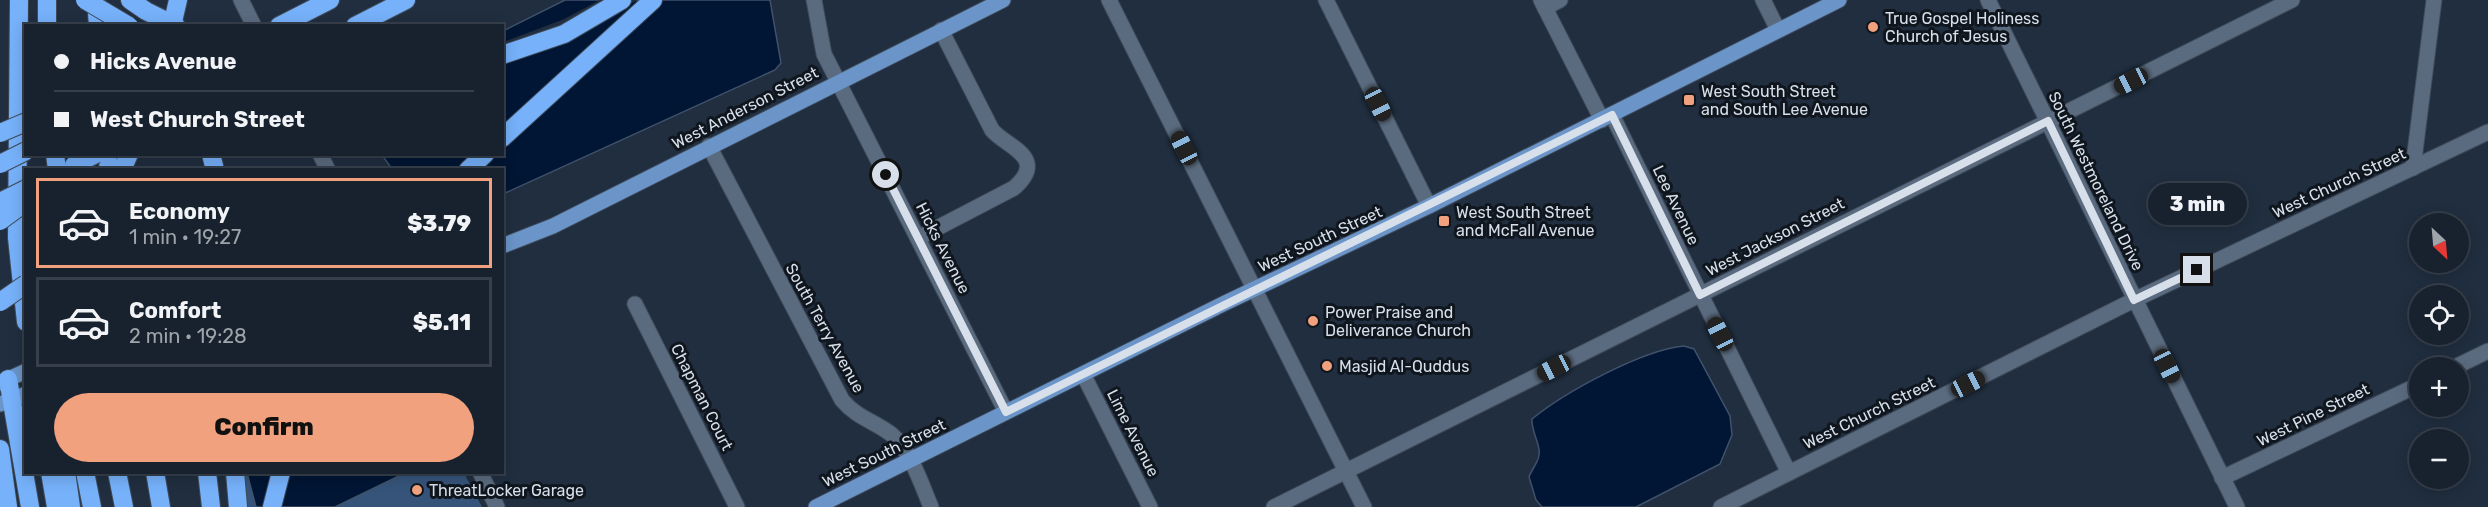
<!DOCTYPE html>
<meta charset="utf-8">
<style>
:root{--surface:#18222f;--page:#212a37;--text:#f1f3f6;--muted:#9fa4aa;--line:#363f4b;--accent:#f1a17d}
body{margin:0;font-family:Rubik,sans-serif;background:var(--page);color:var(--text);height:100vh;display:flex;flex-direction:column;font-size:22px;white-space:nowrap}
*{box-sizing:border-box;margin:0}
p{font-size:20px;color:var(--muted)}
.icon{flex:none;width:33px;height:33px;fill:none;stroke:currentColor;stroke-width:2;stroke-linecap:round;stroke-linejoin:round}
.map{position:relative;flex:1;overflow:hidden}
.details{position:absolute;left:24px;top:168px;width:480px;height:306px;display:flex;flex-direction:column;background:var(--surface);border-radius:0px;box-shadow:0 3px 15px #0003,0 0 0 2px var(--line)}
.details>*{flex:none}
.hud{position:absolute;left:24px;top:24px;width:480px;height:132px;border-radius:0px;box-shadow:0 3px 15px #0003,0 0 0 2px var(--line);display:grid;align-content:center;height:132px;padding:0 30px;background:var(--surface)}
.needle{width:39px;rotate:154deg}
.controls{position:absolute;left:2409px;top:213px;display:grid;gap:12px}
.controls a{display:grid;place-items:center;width:60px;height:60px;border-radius:50%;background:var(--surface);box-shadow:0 3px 15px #0003,0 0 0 2px var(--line);font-size:30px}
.end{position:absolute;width:27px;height:27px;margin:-14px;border:8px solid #d6dfea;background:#111;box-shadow:0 0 0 3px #111}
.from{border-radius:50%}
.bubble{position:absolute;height:42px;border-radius:21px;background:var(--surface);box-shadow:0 3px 15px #0003,0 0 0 2px var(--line);font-size:20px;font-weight:800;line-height:42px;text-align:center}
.car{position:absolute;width:18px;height:36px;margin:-18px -9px;border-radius:8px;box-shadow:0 0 4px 2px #0007;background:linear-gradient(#222 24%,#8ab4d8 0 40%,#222 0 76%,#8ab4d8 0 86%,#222 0)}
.hud b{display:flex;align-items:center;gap:21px;height:57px;font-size:22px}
.hud b+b{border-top:2px solid var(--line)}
.hud i{width:15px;height:15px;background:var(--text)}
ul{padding:10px 0 0;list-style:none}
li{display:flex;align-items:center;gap:18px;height:90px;margin:0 12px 9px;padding:0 18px;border:3px solid var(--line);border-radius:0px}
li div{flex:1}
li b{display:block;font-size:22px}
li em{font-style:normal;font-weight:800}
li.selected{border-color:var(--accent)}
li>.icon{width:54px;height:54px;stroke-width:1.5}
.button{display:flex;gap:12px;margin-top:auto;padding:12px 30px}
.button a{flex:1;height:69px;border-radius:36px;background:var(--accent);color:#111;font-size:24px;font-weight:800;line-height:69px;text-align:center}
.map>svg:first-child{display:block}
.green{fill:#36547a}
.water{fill:#001634;stroke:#40526b;stroke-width:1.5}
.pier{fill:#202e3f}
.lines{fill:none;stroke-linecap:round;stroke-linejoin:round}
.minor-casing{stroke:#3e4a59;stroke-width:17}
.major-casing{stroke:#3e4a59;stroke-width:17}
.highway-casing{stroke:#3e4a59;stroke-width:20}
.minor{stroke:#5b6b7f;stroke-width:15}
.major{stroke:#6b95c9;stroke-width:15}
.highway{stroke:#76b1fa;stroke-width:18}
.highway-bridge-casing{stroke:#3e4a59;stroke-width:20;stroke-linecap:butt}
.highway-bridge{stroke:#76b1fa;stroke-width:18}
.route{stroke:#d6dfea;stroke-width:8}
.poi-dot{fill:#f1a17d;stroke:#10161e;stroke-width:2}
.labels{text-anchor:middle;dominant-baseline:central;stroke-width:6;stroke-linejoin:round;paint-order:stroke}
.poi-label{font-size:16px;fill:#d6dfea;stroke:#10161e;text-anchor:start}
.street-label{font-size:16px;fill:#d6dfea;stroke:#10161e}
</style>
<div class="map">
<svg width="2488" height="507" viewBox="0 0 2488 507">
<rect width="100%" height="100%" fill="#202e3f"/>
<path class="green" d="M 225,473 L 464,473 L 482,507 L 229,507 Z"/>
<g class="water">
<path d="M 565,0 L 770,0 L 781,63 L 775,70 L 503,194 L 502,170 L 392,169 L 382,155 L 502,154 L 503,31 Z"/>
<path d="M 1684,346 L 1694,349 L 1730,416 L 1732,435 L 1720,464 L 1636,507 L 1542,507 L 1536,500 L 1529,477 C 1531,471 1536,465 1538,459 C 1543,447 1531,433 1532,419 C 1565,392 1642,350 1684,346 Z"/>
<path d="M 247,473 L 405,473 L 335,507 L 256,507 Z"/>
</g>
<path class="pier" d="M 600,0 L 637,0 L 623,9 L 503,62 L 503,42 L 562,20 Z"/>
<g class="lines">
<defs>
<g id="minor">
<path d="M 241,0 L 254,26"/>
<path d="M 814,0 L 824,54 L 1006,412"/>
<path d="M 1109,0 L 1364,507"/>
<path d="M 1326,0 L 1429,206"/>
<path d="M 1541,0 L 1602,120"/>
<path d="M 1763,0 L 1778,30"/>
<path d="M 1988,0 L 2237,507"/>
<path d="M 1545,8 L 1560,0"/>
<path d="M 1612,115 L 1789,473"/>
<path d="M 709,146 L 842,400 C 857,418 874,421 891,434 C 911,451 921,483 931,507"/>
<path d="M 320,154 L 328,170"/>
<path d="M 2413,168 L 2434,0"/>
<path d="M 918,238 L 1014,188 C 1049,157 1006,147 992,130 L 941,30"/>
<path d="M 635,304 L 737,507"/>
<path d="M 2453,368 L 2488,351"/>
<path d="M 1083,374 L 1150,507"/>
<path d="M 480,472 L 497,507"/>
<path d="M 2222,478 L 2420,384"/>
<path d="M 1274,507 L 2292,0"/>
<path d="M 1721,507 L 2134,300 L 2488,132"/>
</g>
<g id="major">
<path d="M 502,246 L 553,226 L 1003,0"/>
<path d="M 0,383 L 26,371"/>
<path d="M 0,404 L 26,394"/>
<path d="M 816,507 L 1225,303 L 1429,206 L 1839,0"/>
</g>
<g id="highway">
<path d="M 19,0 L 17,238 L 26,322"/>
<path d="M 47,0 L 47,26"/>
<path d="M 96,0 L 98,26"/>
<path d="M 130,0 L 146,11 L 176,26"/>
<path d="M 172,26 L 178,0"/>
<path d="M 279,26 L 330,0"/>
<path d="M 355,26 L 406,0"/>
<path d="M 502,55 L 564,34 L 622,0"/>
<path d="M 502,138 L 653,0"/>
<path d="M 55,154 L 57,170"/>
<path d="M 107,154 L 109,170"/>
<path d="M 211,154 L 215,170"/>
<path d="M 122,170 L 129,154"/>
<path d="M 468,170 L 485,154"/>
<path d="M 8,379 L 30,507"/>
<path d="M 0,449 L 8,507"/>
<path d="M 50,472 L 56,507"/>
<path d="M 66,472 L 71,507"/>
<path d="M 85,472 L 92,507"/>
<path d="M 117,472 L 124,507"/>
<path d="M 155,472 L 161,507"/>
<path d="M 207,472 L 211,507"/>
<path d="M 235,472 L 238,507"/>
<path d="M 272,507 L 281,472"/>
</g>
</defs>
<use href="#minor" class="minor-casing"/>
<use href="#major" class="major-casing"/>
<use href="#highway" class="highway-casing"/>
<use href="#minor" class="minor"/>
<use href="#major" class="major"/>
<use href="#highway" class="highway"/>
<defs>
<g id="highway-bridge">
<path d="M 85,0 L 129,26"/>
<path d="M 0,133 L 26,122"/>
<path d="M 0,164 L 26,151"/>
<path d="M 74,165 L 96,154"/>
<path d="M 0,202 L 26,189"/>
<path d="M 0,221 L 26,202"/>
<path d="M 0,302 L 26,284"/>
</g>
</defs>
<use href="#highway-bridge" class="highway-bridge-casing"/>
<use href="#highway-bridge" class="highway-bridge"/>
</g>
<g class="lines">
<path class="route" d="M 886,175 L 1006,412 L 1612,115 L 1700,295 L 2048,121 L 2134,300 L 2197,270"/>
</g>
<g class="poi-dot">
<circle cx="1873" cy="27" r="6"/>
<rect x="1683" y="94" width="12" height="12" rx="3"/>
<rect x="1438" y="215" width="12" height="12" rx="3"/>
<circle cx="1313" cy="321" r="6"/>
<circle cx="1327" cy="366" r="6"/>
<circle cx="417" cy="490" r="6"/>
</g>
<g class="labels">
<g class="poi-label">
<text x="1885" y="18">True Gospel Holiness<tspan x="1885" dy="18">Church of Jesus</tspan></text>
<text x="1701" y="91">West South Street<tspan x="1701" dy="18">and South Lee Avenue</tspan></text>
<text x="1456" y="212">West South Street<tspan x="1456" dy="18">and McFall Avenue</tspan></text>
<text x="1325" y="312">Power Praise and<tspan x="1325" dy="18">Deliverance Church</tspan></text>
<text x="1339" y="366">Masjid Al-Quddus</text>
<text x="429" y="490">ThreatLocker Garage</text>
</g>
<g class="street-label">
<text transform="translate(745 108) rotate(-27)">West Anderson Street</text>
<text transform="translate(2096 181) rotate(64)">South Westmoreland Drive</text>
<text transform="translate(2339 183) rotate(-25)">West Church Street</text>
<text transform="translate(1676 205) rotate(64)">Lee Avenue</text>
<text transform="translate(1775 237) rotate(-27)">West Jackson Street</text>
<text transform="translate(1320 239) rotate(-25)">West South Street</text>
<text transform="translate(943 248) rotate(63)">Hicks Avenue</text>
<text transform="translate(825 328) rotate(61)">South Terry Avenue</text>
<text transform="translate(702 397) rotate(63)">Chapman Court</text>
<text transform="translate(1869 413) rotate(-26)">West Church Street</text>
<text transform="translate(2313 415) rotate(-26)">West Pine Street</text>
<text transform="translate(1133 433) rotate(63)">Lime Avenue</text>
<text transform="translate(884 453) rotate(-26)">West South Street</text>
</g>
</g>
</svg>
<div class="controls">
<a><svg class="needle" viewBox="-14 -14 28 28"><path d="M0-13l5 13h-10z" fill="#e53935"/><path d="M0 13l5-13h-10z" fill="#9fa4aa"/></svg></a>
<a><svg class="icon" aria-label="locate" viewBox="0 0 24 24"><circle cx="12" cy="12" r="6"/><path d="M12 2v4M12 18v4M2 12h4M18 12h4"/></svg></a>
<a>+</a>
<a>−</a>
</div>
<i class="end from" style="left:886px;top:175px"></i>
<i class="end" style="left:2197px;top:270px"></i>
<div class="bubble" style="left:2148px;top:183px;width:99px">3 min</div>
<i class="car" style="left:2131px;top:81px;rotate:243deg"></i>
<i class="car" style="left:1378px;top:104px;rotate:153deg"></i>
<i class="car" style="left:1184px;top:148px;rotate:333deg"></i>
<i class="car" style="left:1720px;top:334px;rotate:333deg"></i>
<i class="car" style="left:2167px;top:366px;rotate:154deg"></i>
<i class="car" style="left:1554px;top:368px;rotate:243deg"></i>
<i class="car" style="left:1968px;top:384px;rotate:63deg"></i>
<div class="hud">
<b><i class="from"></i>Hicks Avenue</b>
<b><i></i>West Church Street</b>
</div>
<section class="details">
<ul>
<li class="selected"><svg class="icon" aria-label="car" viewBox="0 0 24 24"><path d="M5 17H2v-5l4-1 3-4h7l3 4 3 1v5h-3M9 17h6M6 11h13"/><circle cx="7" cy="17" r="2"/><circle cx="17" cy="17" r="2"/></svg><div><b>Economy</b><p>1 min · 19:27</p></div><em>$3.79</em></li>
<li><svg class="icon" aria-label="car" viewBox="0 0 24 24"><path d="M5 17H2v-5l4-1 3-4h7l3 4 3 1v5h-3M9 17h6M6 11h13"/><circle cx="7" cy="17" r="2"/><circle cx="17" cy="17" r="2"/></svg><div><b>Comfort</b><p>2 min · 19:28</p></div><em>$5.11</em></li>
</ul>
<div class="button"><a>Confirm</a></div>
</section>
</div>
